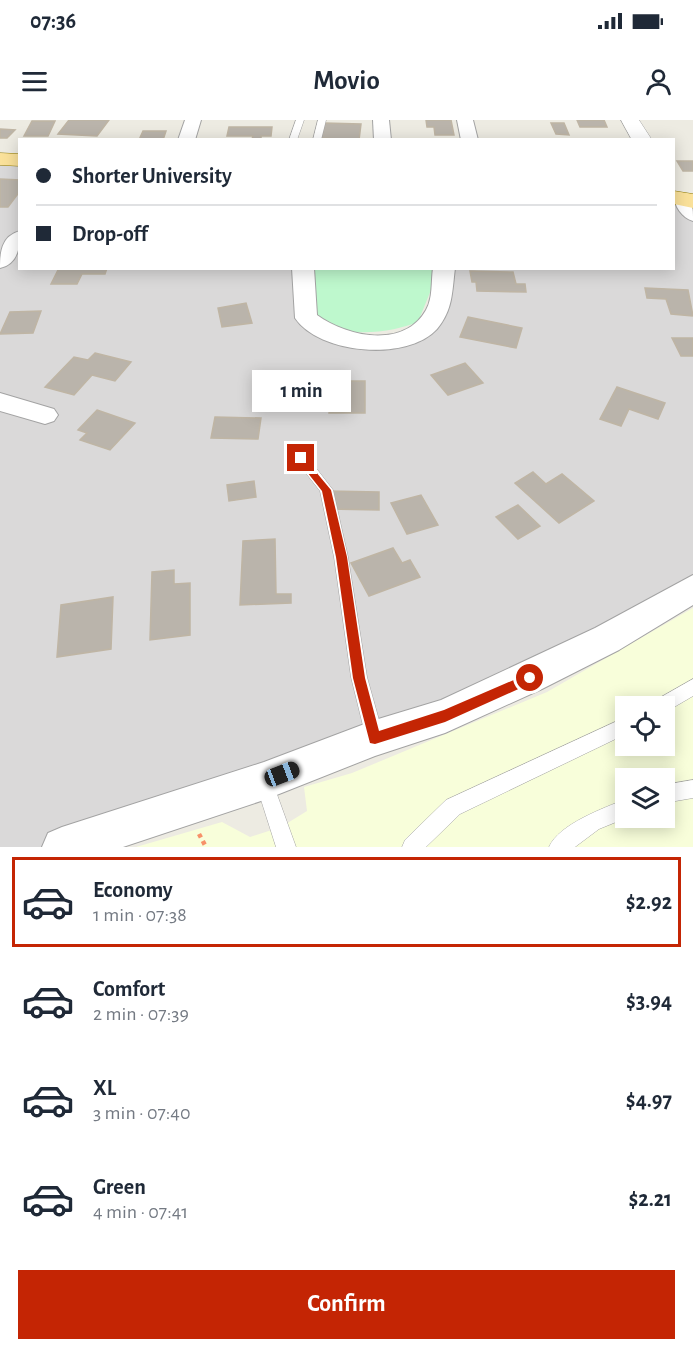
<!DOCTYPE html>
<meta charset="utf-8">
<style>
:root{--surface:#fff;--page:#f6f6f7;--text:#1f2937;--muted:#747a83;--line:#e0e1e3;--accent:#c42504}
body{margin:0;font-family:"Alegreya Sans",sans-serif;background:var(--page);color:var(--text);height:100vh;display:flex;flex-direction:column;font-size:22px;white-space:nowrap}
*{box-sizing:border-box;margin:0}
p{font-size:20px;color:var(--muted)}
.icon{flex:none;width:33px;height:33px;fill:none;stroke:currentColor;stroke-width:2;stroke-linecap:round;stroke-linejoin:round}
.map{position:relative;height:727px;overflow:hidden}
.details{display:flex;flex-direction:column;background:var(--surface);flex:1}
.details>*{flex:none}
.hud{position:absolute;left:18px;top:18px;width:657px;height:132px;border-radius:0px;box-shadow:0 3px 15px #0003;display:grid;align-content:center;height:132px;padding:0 18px;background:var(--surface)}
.buttons{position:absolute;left:615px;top:576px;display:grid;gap:12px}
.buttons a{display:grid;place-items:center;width:60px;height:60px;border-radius:0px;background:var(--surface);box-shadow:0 3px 15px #0003;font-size:30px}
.end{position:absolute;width:27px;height:27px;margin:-14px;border:8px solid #c42504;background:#fff;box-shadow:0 0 0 3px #fff}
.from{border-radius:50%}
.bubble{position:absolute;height:42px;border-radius:0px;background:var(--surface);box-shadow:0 3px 15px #0003;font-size:20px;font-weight:600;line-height:42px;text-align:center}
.car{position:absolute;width:18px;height:36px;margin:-18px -9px;border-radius:8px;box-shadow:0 0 4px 2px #0007;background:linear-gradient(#222 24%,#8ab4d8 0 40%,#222 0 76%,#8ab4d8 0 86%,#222 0)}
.hud b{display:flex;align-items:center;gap:21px;height:57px;font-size:22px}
.hud b+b{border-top:2px solid var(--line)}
.hud i{width:15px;height:15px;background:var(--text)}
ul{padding:10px 0 0;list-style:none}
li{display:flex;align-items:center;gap:18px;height:90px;margin:0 12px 9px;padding:0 6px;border:3px solid transparent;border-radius:0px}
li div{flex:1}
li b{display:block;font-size:22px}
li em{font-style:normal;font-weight:600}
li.selected{border-color:var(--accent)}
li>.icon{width:54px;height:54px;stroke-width:1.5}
.primary-button{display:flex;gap:12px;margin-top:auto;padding:12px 18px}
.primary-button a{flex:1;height:69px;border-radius:0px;background:var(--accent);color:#fff;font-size:24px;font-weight:600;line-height:69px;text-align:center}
.status{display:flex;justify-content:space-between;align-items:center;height:42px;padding:0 30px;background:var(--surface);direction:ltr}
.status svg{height:16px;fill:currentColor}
header{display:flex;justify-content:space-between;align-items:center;height:78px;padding:0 18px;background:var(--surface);font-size:27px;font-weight:600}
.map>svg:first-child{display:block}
.residential{fill:#dad9d9}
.education{fill:#f8feda;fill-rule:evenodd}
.park{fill:#bef8cd}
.building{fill:#bab4ab;stroke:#bfb5a4;stroke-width:1.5}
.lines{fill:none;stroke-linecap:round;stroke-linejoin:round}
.service-casing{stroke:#a3a3a3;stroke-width:1}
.minor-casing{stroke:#a3a3a3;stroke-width:2}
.tertiary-casing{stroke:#a3a3a3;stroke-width:1}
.primary-casing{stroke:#917b03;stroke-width:1}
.path{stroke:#f79169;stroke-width:4.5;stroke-dasharray:4 4;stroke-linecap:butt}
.service{fill:#fff;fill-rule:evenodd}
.minor{fill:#fff;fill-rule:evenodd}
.tertiary{fill:#fff;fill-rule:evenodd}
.primary{fill:#fae19a;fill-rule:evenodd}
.route{fill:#c42504}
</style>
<div class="status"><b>07:36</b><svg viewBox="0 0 49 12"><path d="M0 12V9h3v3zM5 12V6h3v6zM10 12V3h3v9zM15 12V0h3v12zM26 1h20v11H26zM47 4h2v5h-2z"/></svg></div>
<header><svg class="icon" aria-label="menu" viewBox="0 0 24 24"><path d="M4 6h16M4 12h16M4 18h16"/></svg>Movio<svg class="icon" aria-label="person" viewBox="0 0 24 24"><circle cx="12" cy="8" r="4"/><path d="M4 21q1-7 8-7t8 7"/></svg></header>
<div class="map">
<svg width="693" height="727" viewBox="0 0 693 727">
<rect width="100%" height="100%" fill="#edebe2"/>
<path class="residential" d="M 0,39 L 19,40 L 20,148 L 303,149 L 358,221 L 426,208 L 444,149 L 674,148 L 674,78 L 680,79 L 693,95 L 693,468 L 607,519 L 63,727 L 0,727 Z"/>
<path class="education" d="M 693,488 L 693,727 L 136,727 L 222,702 L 250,717 L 281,707 L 307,691 L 304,667 L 352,653 L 547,572 ZM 626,586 L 664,586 L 664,626 L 626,626 ZM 626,658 L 664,658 L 664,698 L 626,698 Z"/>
<path class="park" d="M 311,149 L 434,149 L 431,170 L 418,202 C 392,213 329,222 314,191 C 309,180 312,161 311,149 Z"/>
<g class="building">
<path d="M 69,0 L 109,0 L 97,16 L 58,14 Z"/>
<path d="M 426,0 L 451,0 L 454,15 L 435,15 L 434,7 L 427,7 Z"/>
<path d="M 577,0 L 604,0 L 607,7 L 580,7 Z"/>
<path d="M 32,1 L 55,1 L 48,16 L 24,16 Z"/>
<path d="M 324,3 L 361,4 L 359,20 L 321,18 Z"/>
<path d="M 551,3 L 564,3 L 569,15 L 556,14 Z"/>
<path d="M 229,7 L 272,7 L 271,16 L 261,16 L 261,19 L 270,20 L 228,20 L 252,19 L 253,16 L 227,16 Z"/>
<path d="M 0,9 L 15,10 L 7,18 L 0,18 Z"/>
<path d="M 143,11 L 166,11 L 163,20 L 139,20 Z"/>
<path d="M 677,41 L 693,41 L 693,51 L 683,51 Z"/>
<path d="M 0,59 L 20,60 L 20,71 L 8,87 L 0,87 Z"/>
<path d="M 59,148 L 107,148 L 105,154 L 82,154 L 77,164 L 51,164 Z"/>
<path d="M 470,151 L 513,152 L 516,164 L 525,164 L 526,172 L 477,171 L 476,162 L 472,162 Z"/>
<path d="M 645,168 L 688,170 L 693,196 L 671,194 L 666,179 L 647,178 Z"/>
<path d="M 246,183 L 252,203 L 222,207 L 218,188 Z"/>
<path d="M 41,191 L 33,213 L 0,214 L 10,192 Z"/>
<path d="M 468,197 L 522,208 L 516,228 L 460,217 Z"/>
<path d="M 672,218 L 693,218 L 693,236 L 681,236 Z"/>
<path d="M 95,233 L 131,242 L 115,261 L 92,255 L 74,275 L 45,267 L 74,237 L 88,240 Z"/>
<path d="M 465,243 L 483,263 L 448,275 L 431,255 Z"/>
<path d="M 333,261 L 365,261 L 365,293 L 329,293 L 330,284 L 315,283 L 317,265 L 332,266 Z"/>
<path d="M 617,267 L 665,283 L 658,299 L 629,289 L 621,306 L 600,299 Z"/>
<path d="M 97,290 L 135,303 L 110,330 L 80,320 L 87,313 L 78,310 Z"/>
<path d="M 215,297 L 261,298 L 258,319 L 211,318 Z"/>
<path d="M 533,352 L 546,364 L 562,354 L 594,381 L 559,403 L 515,363 Z"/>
<path d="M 254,361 L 256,377 L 229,381 L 227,365 Z"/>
<path d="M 328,371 L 379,372 L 379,390 L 328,389 Z"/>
<path d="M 421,375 L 438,405 L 407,414 L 391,383 Z"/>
<path d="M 518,385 L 540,406 L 518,419 L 496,397 Z"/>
<path d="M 275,419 L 276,474 L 291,474 L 291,483 L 240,485 L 243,421 Z"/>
<path d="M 393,428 L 402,443 L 410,440 L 420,457 L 369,476 L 351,443 Z"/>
<path d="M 174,450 L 174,464 L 190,463 L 190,515 L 150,520 L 152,452 Z"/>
<path d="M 113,477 L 111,529 L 57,537 L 61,485 Z"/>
</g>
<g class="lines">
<defs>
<g id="service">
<path d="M 296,0 L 304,0 L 297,20 L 289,20 Z"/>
<path d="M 318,0 L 326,0 L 321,20 L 313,20 Z"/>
<path d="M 301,333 L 306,335 L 333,370 L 348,437 L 367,557 L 384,618 L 381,624 L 375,627 L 369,624 L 366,618 L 351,557 L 334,437 L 320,371 L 294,338 Z"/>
<path d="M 693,559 L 693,576 L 664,593 L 664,586 L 654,586 L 656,580 Z"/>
<path d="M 626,597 L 626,614 L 460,694 L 426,727 L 402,727 L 405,720 L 446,680 Z"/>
<path d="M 264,652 L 270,655 L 296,727 L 276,727 L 255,661 L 258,655 Z"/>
<path d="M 693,660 L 693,678 L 664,683 L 664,665 Z"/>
<path d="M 626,679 L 626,698 L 599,709 L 575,727 L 549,727 C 559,704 604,688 626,679 Z"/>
</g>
<g id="minor">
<path d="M 185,0 L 201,0 L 195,20 L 178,20 Z"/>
<path d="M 373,0 L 389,0 L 391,20 L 374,20 Z"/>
<path d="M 457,0 L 473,0 L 478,20 L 461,20 Z"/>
<path d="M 680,73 C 693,77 693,88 693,101 C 682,98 674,86 674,75 Z"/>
<path d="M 20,111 C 20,127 18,144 0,148 C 0,133 1,116 20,111 Z"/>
<path d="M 292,148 L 314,148 L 317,195 C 347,217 404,229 426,190 C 433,178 431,162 433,148 L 455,148 C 452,172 453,190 437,209 C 407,242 319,234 295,198 Z"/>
<path d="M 0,273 L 54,289 L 58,295 L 54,301 L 45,304 L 0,291 Z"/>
<path d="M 693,455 L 693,485 L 619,530 L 542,569 L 445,613 L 375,636 L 264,680 L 123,727 L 42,727 L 48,713 L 62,707 L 264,642 L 375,600 L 441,580 L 595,508 Z"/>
</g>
<path id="tertiary" d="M 621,0 L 639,0 L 652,20 L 632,20 Z"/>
<g id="primary">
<path d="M 0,33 L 20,34 L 20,46 L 0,45 Z"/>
<path d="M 674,71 L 693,74 L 693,88 L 674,84 Z"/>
</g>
</defs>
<use href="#service" class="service-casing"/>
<use href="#minor" class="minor-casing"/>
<use href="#tertiary" class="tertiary-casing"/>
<use href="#primary" class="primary-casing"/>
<path class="path" d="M 199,714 L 206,727"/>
<use href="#service" class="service"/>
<use href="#minor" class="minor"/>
<use href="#tertiary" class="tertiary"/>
<use href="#primary" class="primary"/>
</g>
<path class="route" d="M 301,334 L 331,370 L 347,437 L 365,558 L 379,611 L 444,590 L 530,553 L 536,558 L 534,562 L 445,602 L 375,624 L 370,623 L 353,558 L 336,437 L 322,371 L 296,338 Z"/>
</svg>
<div class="buttons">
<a><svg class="icon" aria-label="locate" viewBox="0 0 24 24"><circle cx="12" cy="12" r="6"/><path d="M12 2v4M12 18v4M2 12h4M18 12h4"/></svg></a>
<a><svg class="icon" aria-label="layers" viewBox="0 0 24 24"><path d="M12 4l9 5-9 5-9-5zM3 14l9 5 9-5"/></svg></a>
</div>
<i class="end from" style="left:530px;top:558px"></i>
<i class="end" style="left:301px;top:338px"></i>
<div class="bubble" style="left:252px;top:250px;width:99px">1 min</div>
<i class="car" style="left:282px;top:654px;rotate:69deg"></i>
<div class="hud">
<b><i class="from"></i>Shorter University</b>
<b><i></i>Drop-off</b>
</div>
</div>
<section class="details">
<ul>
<li class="selected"><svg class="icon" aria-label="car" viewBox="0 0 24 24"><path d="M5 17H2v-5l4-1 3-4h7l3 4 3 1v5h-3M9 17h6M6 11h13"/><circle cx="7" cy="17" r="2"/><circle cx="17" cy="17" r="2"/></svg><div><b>Economy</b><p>1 min · 07:38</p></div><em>$2.92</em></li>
<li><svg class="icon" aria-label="car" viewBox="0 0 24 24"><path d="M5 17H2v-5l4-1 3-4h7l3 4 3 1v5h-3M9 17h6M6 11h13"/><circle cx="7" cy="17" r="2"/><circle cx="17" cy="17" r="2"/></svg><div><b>Comfort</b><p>2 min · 07:39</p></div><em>$3.94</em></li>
<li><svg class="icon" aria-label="car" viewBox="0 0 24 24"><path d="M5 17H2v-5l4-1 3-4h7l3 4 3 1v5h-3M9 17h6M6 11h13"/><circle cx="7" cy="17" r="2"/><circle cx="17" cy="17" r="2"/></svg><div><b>XL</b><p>3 min · 07:40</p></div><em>$4.97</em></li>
<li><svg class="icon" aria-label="car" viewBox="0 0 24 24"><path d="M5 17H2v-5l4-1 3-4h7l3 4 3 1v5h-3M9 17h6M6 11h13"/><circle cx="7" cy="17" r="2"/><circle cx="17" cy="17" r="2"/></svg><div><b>Green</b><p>4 min · 07:41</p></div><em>$2.21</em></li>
</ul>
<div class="primary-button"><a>Confirm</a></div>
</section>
